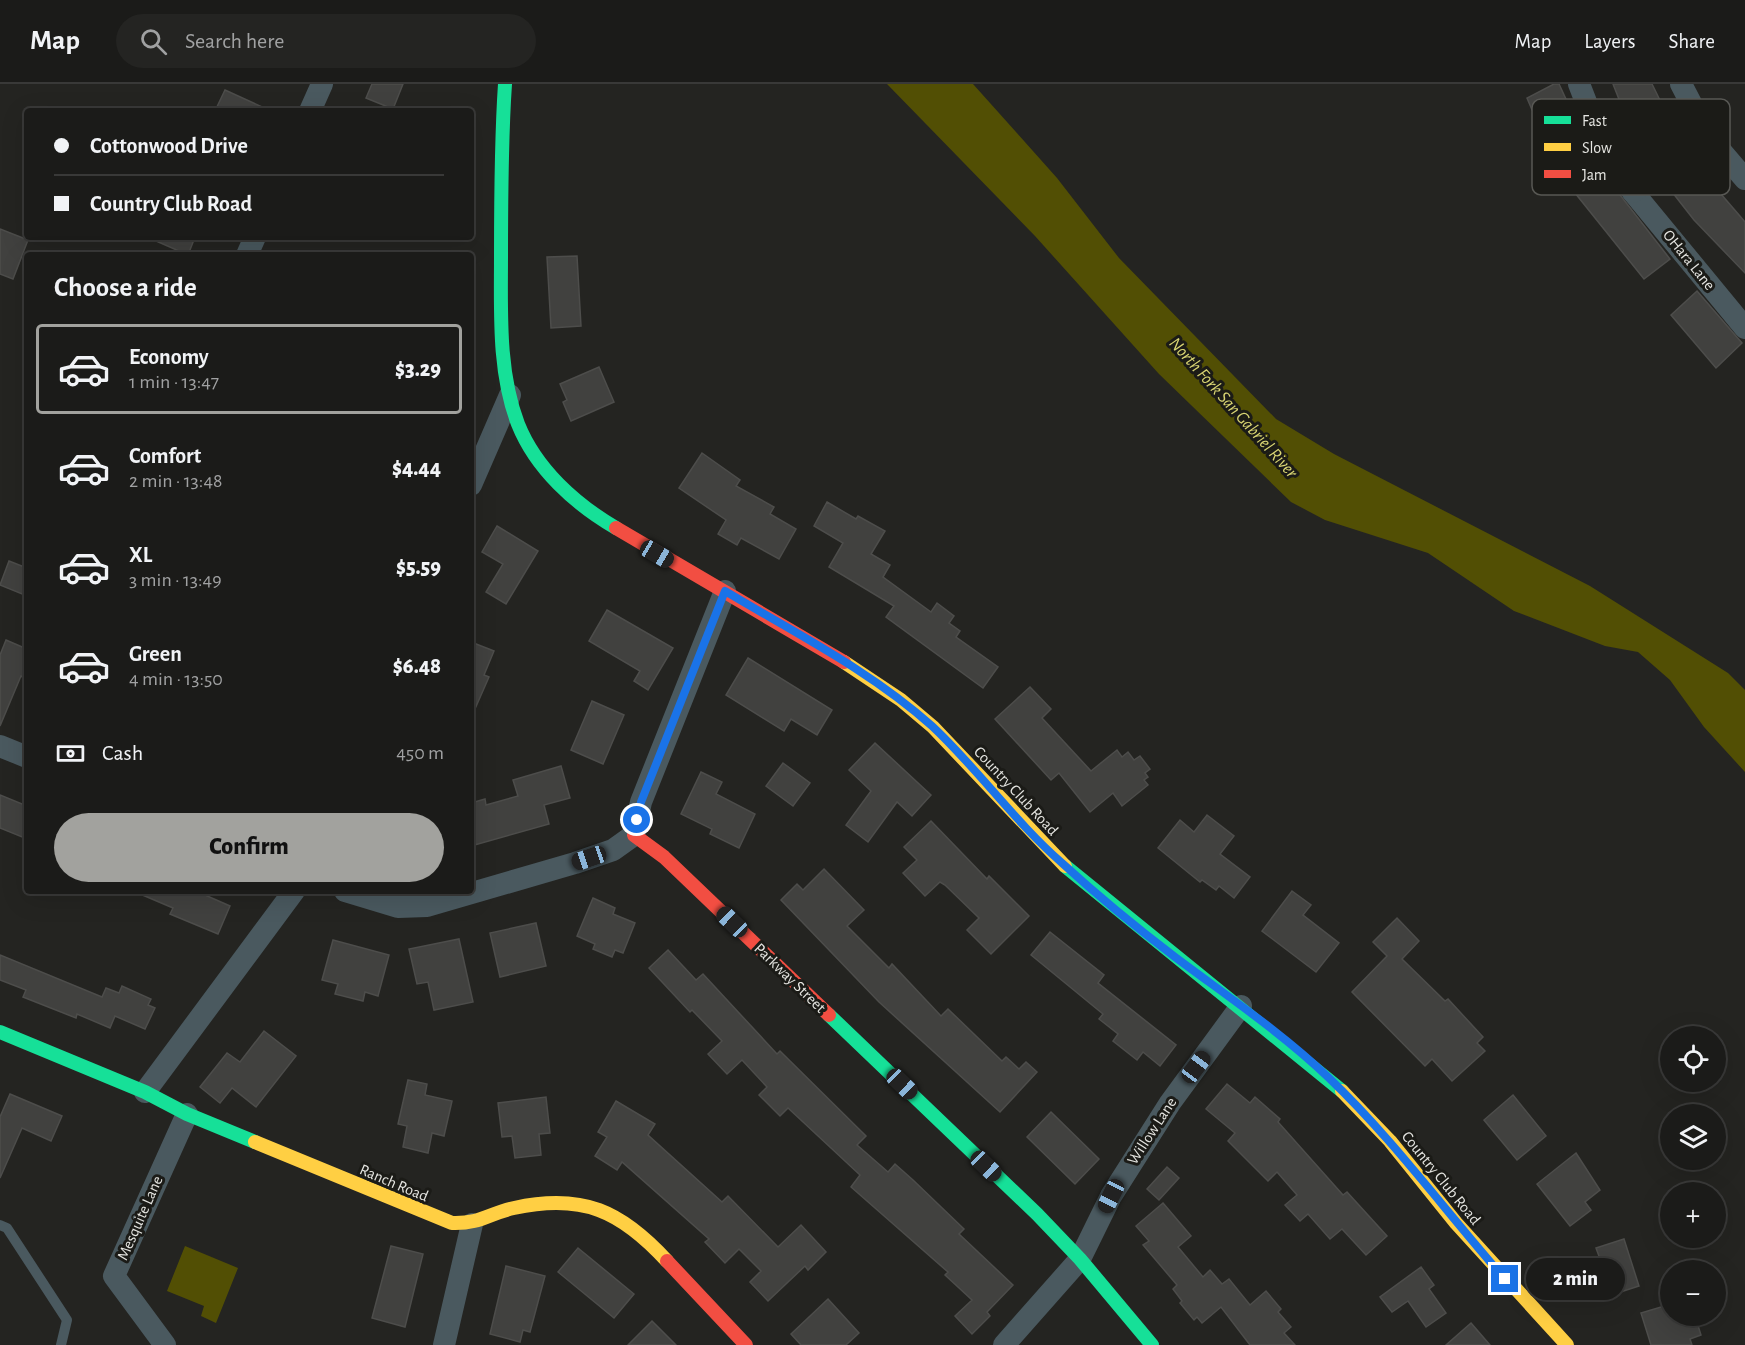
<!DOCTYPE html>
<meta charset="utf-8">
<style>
:root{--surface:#1b1b19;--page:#242422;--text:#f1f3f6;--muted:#a0a1a2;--line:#393938;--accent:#a2a29e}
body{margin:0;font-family:"Alegreya Sans",sans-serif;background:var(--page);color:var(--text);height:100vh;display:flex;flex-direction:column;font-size:22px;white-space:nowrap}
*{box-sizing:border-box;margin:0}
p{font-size:20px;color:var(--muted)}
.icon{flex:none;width:33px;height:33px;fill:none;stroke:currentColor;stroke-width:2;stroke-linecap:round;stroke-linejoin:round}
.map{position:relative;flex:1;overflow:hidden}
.sheet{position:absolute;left:24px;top:168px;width:450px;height:642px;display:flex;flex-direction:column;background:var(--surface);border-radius:6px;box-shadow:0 6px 24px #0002,0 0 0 2px var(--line)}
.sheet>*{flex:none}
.guide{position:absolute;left:24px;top:24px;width:450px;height:132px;border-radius:6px;box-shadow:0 6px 24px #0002,0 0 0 2px var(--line);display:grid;align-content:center;height:132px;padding:0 30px;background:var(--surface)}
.fabs{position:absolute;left:1660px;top:942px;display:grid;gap:12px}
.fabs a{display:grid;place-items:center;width:66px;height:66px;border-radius:50%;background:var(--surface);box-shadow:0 6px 24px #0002,0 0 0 2px var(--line);font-size:30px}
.end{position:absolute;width:27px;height:27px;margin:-14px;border:8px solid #1a73e8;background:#fff;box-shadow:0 0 0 3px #fff}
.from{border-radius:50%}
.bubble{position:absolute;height:42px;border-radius:21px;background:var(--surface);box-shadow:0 6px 24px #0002,0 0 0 2px var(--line);font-size:20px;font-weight:800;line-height:42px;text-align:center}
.car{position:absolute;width:18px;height:36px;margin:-18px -9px;border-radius:8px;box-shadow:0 0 4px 2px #0007;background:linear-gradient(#222 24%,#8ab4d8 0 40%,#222 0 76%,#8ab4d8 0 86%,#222 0)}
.guide b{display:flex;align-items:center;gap:21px;height:57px;font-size:22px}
.guide b+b{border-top:2px solid var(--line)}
.guide i{width:15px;height:15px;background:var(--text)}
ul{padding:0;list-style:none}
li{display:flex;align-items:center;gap:18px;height:90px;margin:0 12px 9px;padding:0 18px;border:3px solid transparent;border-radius:6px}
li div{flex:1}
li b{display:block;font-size:22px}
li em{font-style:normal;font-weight:800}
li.on{border-color:var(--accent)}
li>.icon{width:54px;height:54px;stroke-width:1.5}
h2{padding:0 30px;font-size:27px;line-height:72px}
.pay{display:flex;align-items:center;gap:15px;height:66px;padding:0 30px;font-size:22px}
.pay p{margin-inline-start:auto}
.primary-button{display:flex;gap:12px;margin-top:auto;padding:12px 30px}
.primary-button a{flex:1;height:69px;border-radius:36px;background:var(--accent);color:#111;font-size:24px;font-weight:800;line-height:69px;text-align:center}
header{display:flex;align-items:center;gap:36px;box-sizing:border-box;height:84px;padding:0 30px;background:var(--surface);border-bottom:2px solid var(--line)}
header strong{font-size:28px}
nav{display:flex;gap:33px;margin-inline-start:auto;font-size:21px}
.search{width:420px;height:54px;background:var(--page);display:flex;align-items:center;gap:15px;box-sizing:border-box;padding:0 21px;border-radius:33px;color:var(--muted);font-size:22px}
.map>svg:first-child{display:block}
.water{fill:#524f04}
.building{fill:#41413f;stroke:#4d4d4b;stroke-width:1.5}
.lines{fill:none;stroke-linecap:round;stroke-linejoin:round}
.lane{stroke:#4a595f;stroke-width:10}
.street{stroke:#4a595f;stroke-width:22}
.fast{stroke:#16e098;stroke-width:14}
.slow{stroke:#ffcf43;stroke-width:14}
.jam{stroke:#f24e42;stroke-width:14}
.route{stroke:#1a73e8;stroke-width:8}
.labels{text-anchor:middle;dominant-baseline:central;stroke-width:6;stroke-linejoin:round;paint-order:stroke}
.street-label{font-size:16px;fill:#e6e6e2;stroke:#1b1b17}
.water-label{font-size:18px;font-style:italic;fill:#dad673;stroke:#1b1b17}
.key{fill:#1b1b17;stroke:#585854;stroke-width:1.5}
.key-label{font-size:16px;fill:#e6e6e2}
</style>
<header>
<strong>Map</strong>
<div class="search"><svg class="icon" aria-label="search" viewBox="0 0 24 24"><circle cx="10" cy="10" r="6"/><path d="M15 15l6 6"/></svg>Search here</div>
<nav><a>Map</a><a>Layers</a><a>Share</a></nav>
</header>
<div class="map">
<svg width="1745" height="1261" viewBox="0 0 1745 1261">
<rect width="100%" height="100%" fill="#242421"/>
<g class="water">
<path d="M 887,0 L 973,0 L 1057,94 L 1119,174 L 1276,335 L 1334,370 L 1590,502 L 1728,589 L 1745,606 L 1745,688 L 1704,643 L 1670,596 L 1638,568 L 1605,562 L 1514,527 L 1428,469 L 1325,436 L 1291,418 L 1159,290 L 1035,152 Z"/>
<path d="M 185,1162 L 238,1184 L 216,1239 L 201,1232 L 204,1222 L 167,1207 Z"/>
</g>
<g class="building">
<path d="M 372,0 L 403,0 L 393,25 L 366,14 Z"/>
<path d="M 1554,0 L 1559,0 L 1596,80 L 1670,175 L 1644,195 L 1567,99 L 1551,70 L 1527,14 Z"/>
<path d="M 1613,0 L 1652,0 L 1672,41 L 1641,59 L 1624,28 Z"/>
<path d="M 225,6 L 271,27 L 215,27 Z"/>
<path d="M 1696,81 L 1745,138 L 1745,189 L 1694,136 L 1669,104 Z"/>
<path d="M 0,145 L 28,156 L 13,195 L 0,190 Z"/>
<path d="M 147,153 L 195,153 L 188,171 Z"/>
<path d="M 577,172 L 581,242 L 551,244 L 547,173 Z"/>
<path d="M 1697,207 L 1742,259 L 1716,284 L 1671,231 Z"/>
<path d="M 599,283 L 614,318 L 571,337 L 563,318 L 567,316 L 560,300 Z"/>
<path d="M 702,369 L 740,396 L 736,402 L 774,423 L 770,430 L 796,445 L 779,475 L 741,454 L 737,461 L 718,450 L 726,436 L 679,404 Z"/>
<path d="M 827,418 L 856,435 L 858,432 L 885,447 L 871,470 L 890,481 L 883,493 L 931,528 L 937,519 L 954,532 L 949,539 L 960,547 L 956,553 L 998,583 L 983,604 L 886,533 L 894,522 L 829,483 L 843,459 L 814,442 Z"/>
<path d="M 497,442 L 538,467 L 506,520 L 486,508 L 503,480 L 482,468 Z"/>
<path d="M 9,477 L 27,484 L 27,512 L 0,501 Z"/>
<path d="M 607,526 L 673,564 L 648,606 L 634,597 L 640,587 L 589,557 Z"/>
<path d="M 6,556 L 27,565 L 27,597 L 21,592 L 0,642 L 0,571 Z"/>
<path d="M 471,558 L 494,567 L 484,591 L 489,593 L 471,634 Z"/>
<path d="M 748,574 L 832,626 L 817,651 L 791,635 L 784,647 L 726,611 Z"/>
<path d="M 1030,603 L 1051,625 L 1042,634 L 1091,687 L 1117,666 L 1122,673 L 1128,668 L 1134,676 L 1140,672 L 1150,685 L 1145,689 L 1148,693 L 1144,696 L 1148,701 L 1122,722 L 1113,709 L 1090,728 L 1059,689 L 1051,696 L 995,635 Z"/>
<path d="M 592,617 L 624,631 L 603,680 L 571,666 Z"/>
<path d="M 875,659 L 931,711 L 912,732 L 897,718 L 868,758 L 846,741 L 871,707 L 849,686 Z"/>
<path d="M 783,679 L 810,699 L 793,722 L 766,702 Z"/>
<path d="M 561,682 L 570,714 L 544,721 L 549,740 L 471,762 L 471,719 L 485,715 L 486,721 L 518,712 L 513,696 Z"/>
<path d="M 701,688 L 722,698 L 716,710 L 755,730 L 739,764 L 710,750 L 712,745 L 681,730 Z"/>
<path d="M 0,711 L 27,722 L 27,755 L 0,744 Z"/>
<path d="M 1207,731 L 1234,752 L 1220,770 L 1250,793 L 1234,814 L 1219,802 L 1216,806 L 1202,796 L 1200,798 L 1158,764 L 1180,736 L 1194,748 Z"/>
<path d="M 931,737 L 987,795 L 989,792 L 1029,832 L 991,870 L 967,846 L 979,834 L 945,801 L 940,798 L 925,812 L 903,789 L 917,776 L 904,763 Z"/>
<path d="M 824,785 L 864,826 L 847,842 L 889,884 L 892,880 L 941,932 L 948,925 L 1002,977 L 1006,973 L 1019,985 L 1026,978 L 1037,988 L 1000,1028 L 879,918 L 781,816 L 797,800 L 803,806 Z"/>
<path d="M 133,807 L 196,807 L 230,822 L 218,850 L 170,830 L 173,824 Z"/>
<path d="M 1292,807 L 1311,821 L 1303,831 L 1339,859 L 1316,888 L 1262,847 Z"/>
<path d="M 593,814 L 615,824 L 613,830 L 635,839 L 623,869 L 615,866 L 612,873 L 593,865 L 595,860 L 577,852 Z"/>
<path d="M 1397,834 L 1419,857 L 1402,875 L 1445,917 L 1448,915 L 1483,953 L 1477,959 L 1485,967 L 1452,997 L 1432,975 L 1425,982 L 1352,908 L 1387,872 L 1373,858 Z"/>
<path d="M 536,839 L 546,882 L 500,893 L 490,849 Z"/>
<path d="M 1050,848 L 1104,891 L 1098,899 L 1176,961 L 1160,982 L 1143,968 L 1137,976 L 1113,957 L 1118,950 L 1099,935 L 1103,930 L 1031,871 Z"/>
<path d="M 459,855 L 473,918 L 434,926 L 428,898 L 417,900 L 409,865 Z"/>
<path d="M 333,856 L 389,871 L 378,912 L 365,908 L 363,917 L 335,910 L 338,900 L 322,896 Z"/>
<path d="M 668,866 L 696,896 L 703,890 L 777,970 L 780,967 L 866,1052 L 857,1061 L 888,1088 L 895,1080 L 913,1096 L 964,1145 L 959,1150 L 1013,1201 L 987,1228 L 990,1232 L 972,1250 L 955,1232 L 972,1216 L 945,1191 L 948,1188 L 851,1103 L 860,1091 L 788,1024 L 780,1032 L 759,1011 L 767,1003 L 742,976 L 727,990 L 708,970 L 722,957 L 692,926 L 690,928 L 649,884 Z"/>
<path d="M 0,871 L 102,913 L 106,904 L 119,909 L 122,902 L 151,915 L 148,921 L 155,924 L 145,945 L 115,932 L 110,944 L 77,930 L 76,934 L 23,913 L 26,906 L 0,896 Z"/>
<path d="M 264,947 L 296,972 L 256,1023 L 232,1004 L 220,1019 L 200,1003 L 227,969 L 240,978 Z"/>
<path d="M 408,996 L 427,1000 L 425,1011 L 452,1017 L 444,1052 L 432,1049 L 428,1069 L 403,1063 L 407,1042 L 398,1040 Z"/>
<path d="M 1227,1000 L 1250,1019 L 1255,1013 L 1280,1035 L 1278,1038 L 1343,1111 L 1347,1108 L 1387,1152 L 1366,1171 L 1342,1145 L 1330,1155 L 1308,1130 L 1300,1137 L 1285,1121 L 1297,1111 L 1277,1088 L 1268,1097 L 1228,1057 L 1235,1049 L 1206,1025 Z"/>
<path d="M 10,1010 L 62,1032 L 51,1057 L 22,1044 L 0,1094 L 0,1033 Z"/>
<path d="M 1513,1011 L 1546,1052 L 1517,1076 L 1484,1036 Z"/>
<path d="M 546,1013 L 550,1049 L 539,1050 L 541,1071 L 515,1074 L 512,1052 L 502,1053 L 498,1019 Z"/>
<path d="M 616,1017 L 655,1040 L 648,1051 L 722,1118 L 728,1112 L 778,1163 L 801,1141 L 826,1168 L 808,1186 L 805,1182 L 768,1217 L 750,1198 L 761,1187 L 739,1165 L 725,1179 L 705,1158 L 709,1155 L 622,1078 L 617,1086 L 595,1072 L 607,1053 L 598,1048 Z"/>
<path d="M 1051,1028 L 1099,1075 L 1075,1100 L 1027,1053 Z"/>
<path d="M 1576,1069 L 1600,1106 L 1585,1118 L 1591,1126 L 1570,1142 L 1537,1100 Z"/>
<path d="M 1167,1083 L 1179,1094 L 1159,1116 L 1147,1105 Z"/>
<path d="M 1163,1119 L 1191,1152 L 1178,1163 L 1203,1193 L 1210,1186 L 1222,1200 L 1229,1195 L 1250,1221 L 1266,1207 L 1281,1225 L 1278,1228 L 1291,1243 L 1284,1249 L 1295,1261 L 1250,1261 L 1221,1223 L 1202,1239 L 1197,1233 L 1194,1236 L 1180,1219 L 1182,1217 L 1173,1205 L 1177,1201 L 1143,1161 L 1149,1157 L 1136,1142 Z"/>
<path d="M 1624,1155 L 1639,1202 L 1605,1213 L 1593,1177 L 1600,1175 L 1596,1164 Z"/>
<path d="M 391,1162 L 423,1170 L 405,1243 L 372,1234 Z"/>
<path d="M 578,1164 L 634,1210 L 614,1234 L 558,1188 Z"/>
<path d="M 506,1182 L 545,1192 L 530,1248 L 523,1246 L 520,1258 L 490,1250 Z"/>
<path d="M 1421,1183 L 1434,1201 L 1429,1205 L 1446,1229 L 1426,1243 L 1408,1217 L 1392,1228 L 1380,1213 Z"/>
<path d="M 828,1215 L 859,1249 L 846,1261 L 801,1261 L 791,1250 Z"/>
<path d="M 1671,1220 L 1671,1232 L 1695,1232 L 1701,1251 L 1690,1255 L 1692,1261 L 1651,1261 L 1641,1229 Z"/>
<path d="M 652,1237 L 676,1261 L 628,1261 Z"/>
<path d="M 1471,1239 L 1490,1261 L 1446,1261 Z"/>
</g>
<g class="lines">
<path class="lane" d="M 0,1141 L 7,1144 L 67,1236 L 61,1261"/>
<g class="street">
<path d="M 1579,0 L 1607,72 L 1633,108 L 1745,244"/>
<path d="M 1681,0 L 1708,52 L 1745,95"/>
<path d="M 310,27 L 322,0"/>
<path d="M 1633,108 L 1708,52"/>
<path d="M 247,171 L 255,153"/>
<path d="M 471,401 L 510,311"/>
<path d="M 0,662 L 27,673"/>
<path d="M 345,807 L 398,823 L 427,822 L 575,779 L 613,766 L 634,751 L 641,718 L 725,507"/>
<path d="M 145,1008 L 294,807"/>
<path d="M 165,1261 L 114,1192 L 187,1030"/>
<path d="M 444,1261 L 472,1140"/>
<path d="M 1004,1261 L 1080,1175 L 1111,1112 L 1170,1019 L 1241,922"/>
</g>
<g class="fast">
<path d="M 505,0 C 501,58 501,115 501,173 C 501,228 498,288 518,340 C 536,385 575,420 616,444"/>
<path d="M 1065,782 L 1342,1007"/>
<path d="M 829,931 L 1037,1130 L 1080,1175 L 1152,1261"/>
<path d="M 0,948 L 145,1008 L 187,1030 L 255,1058"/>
</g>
<g class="slow">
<path d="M 844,578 L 901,616 L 933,643 L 1065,782"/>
<path d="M 1342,1007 L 1390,1057 L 1456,1139 L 1567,1261"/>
<path d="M 255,1058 L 452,1139 C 481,1140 489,1129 514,1124 C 583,1109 621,1127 667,1177"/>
</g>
<g class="jam">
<path d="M 616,444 L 844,578"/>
<path d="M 634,751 L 664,773 L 829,931"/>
<path d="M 667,1177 L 746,1261"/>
</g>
</g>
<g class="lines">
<path class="route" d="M 637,736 L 641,718 L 725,507 C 795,549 871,587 932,642 C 978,685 1015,738 1062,779 C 1098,812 1137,844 1175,873 C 1227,912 1282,949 1328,993 C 1393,1055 1446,1128 1505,1195"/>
</g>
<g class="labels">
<g class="street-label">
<text transform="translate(1689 176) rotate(51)">OHara Lane</text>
<text transform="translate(1016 707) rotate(47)">Country Club Road</text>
<text transform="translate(790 894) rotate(44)">Parkway Street</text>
<text transform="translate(1152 1047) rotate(-57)">Willow Lane</text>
<text transform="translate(1441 1094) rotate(51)">Country Club Road</text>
<text transform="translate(394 1099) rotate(23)">Ranch Road</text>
<text transform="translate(140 1134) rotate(-66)">Mesquite Lane</text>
</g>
<g class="water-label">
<text transform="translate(1233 324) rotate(48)">North Fork San Gabriel River</text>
</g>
</g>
<rect x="1532" y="15" width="198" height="96" rx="9" class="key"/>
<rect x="1544" y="32" width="27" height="8" fill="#16e098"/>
<rect x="1544" y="59" width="27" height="8" fill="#ffcf43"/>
<rect x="1544" y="86" width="27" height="8" fill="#f24e42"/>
<g class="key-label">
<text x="1582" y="42">Fast</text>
<text x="1582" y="69">Slow</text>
<text x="1582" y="96">Jam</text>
</g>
</svg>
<div class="fabs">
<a><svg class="icon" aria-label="locate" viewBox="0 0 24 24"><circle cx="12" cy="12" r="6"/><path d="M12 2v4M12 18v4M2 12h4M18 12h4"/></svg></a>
<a><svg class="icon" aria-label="layers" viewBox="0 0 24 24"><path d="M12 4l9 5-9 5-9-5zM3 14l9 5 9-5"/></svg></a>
<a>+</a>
<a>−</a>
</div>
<i class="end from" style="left:637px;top:736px"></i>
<i class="end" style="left:1505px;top:1195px"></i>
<div class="bubble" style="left:1526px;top:1174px;width:99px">2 min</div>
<i class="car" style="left:657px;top:470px;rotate:120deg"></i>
<i class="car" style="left:589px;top:774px;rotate:251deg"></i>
<i class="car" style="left:732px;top:838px;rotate:314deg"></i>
<i class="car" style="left:1196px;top:983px;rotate:37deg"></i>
<i class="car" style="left:902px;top:1000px;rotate:134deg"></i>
<i class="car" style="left:986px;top:1082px;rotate:134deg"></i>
<i class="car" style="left:1111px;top:1112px;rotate:206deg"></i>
<div class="guide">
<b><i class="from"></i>Cottonwood Drive</b>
<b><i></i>Country Club Road</b>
</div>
<section class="sheet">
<h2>Choose a ride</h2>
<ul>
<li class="on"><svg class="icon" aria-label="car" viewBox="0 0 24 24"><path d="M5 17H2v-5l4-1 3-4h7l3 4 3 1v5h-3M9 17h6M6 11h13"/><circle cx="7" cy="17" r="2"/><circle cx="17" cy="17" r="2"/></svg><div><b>Economy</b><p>1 min · 13:47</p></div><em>$3.29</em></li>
<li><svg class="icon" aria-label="car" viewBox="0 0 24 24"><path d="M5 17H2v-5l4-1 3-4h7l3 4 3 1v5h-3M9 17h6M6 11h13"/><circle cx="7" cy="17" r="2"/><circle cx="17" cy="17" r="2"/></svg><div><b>Comfort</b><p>2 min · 13:48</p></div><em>$4.44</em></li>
<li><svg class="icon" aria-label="car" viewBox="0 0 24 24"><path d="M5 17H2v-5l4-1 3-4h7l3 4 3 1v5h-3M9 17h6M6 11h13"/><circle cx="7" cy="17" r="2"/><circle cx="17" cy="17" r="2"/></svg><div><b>XL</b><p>3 min · 13:49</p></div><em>$5.59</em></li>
<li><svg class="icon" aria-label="car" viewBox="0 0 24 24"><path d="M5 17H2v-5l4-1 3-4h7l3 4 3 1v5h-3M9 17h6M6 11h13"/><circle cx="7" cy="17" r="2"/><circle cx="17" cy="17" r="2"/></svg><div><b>Green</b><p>4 min · 13:50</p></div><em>$6.48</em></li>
</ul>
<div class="pay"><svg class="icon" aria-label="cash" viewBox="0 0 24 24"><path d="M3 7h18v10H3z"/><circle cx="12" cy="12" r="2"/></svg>Cash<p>450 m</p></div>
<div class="primary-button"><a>Confirm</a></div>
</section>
</div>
